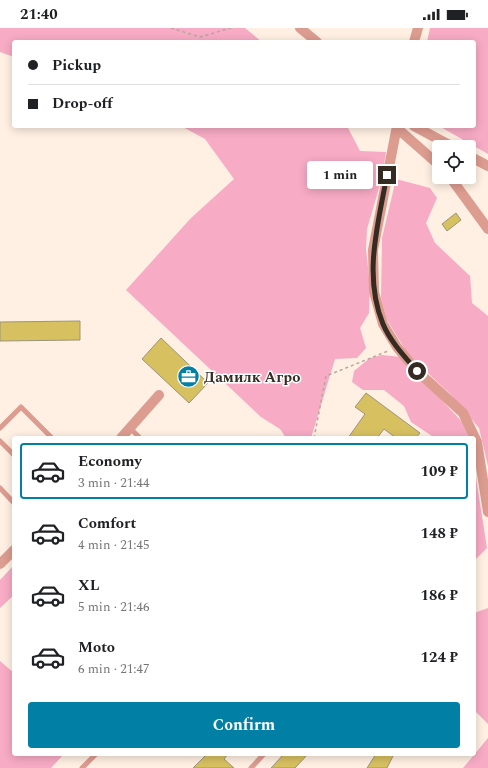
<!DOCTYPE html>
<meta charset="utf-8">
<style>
:root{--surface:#fff;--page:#f6f6f6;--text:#202124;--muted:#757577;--line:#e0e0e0;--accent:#027fa5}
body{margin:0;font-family:Spectral,serif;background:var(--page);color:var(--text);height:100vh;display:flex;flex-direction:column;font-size:15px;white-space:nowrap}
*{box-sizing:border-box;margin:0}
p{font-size:13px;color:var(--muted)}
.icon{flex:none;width:22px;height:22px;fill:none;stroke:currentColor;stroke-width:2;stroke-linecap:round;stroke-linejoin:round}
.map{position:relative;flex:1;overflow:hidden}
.drawer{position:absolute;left:12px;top:408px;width:464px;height:320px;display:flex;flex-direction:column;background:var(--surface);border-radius:4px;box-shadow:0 2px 10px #0003}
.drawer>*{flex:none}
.top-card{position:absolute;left:12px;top:12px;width:464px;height:88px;border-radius:4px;box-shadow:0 2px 10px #0003;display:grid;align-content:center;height:88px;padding:0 16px;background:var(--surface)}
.controls{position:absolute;left:432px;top:112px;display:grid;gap:8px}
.controls a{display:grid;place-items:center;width:44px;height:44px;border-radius:4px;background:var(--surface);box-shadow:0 2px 10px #0003;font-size:20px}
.end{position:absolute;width:18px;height:18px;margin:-9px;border:5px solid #352b23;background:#fff;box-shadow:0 0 0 2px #fff}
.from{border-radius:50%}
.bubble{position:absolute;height:28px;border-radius:4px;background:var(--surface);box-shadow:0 2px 10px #0003;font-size:13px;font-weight:700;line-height:28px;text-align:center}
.top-card b{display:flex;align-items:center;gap:14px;height:38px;font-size:15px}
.top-card b+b{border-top:1px solid var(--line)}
.top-card i{width:10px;height:10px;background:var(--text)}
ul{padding:7px 0 0;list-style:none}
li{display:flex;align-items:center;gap:12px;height:56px;margin:0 8px 6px;padding:0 8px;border:2px solid transparent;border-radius:4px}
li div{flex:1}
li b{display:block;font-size:15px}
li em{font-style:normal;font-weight:700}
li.current{border-color:var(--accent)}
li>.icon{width:36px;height:36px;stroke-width:1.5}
.cta{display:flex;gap:8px;margin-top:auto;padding:8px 16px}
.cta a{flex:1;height:46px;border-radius:4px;background:var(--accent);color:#fff;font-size:16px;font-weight:700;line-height:46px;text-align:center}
.status{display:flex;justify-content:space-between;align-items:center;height:28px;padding:0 20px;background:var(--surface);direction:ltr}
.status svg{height:11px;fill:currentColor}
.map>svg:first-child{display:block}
.green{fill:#f7abc4}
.building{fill:#d7c060;stroke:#9b957a}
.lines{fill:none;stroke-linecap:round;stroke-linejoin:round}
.path{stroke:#b5a79c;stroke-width:1.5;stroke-dasharray:3 3;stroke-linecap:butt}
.service{stroke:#dd9c90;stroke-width:5}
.minor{stroke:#dd9c90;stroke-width:10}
.route{stroke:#352b23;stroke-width:5}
.labels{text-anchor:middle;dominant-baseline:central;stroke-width:3;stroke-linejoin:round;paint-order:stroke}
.poi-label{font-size:15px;font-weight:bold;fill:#352b23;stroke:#fff;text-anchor:start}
</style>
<div class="status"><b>21:40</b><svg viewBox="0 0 49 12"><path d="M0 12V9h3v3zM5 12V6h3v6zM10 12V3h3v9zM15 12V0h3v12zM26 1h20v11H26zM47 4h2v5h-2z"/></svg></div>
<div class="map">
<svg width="488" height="740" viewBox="0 0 488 740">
<rect width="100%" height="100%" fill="#fff0e3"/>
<g class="green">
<path d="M 0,0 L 245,0 L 262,14 L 14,14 L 14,29 L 0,24 Z"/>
<path d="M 430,0 L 488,0 L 488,126 L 439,98 L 474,98 L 474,14 L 427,14 Z"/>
<path d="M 181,98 L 347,98 L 360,123 L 386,124 L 382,150 L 367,201 L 366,221 L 370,258 L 369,285 L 360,300 L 366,320 L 357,330 L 335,331 L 311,410 L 286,410 L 280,401 L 261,389 L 126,262 L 191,190 L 234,151 L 205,111 Z"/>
<path d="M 396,151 L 430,160 L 437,170 L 426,195 L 435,215 L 470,248 L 472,275 L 488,288 L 488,438 L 479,400 L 450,366 L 408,326 L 387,292 L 381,270 L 382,210 Z"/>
<path d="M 382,327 L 401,329 L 466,398 L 469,410 L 435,410 L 411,394 L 404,378 L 384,362 L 363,362 L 352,354 L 354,343 L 370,330 Z"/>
<path d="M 474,437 L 487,520 L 474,533 Z"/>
<path d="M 14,537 L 14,567 L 0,580 L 0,552 Z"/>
<path d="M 488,580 L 488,696 L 474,682 L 474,585 Z"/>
<path d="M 0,633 L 14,645 L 14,726 L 64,726 L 51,740 L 0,740 Z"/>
<path d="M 488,710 L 488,740 L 463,740 Z"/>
</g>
<g class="building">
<path d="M 456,185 L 461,192 L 447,203 L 442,196 Z"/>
<path d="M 80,293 L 80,312 L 0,313 L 0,294 Z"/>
<path d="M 161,310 L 208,355 L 189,375 L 142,331 Z"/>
<path d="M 366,365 L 420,405 L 416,410 L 396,410 L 384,401 L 377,410 L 348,410 L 365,386 L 355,379 Z"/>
<path d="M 207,726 L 228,726 L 224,731 L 234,740 L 193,740 Z"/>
<path d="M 284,726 L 308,726 L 295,740 L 271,740 Z"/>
<path d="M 376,726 L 394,726 L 387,740 L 367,740 Z"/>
</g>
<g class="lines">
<g class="path">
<path d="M 171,0 L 200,9 L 231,0"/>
<path d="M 314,410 L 326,348 L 388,323"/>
</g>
<g class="service">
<path d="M 0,400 L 21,379 L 52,410"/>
<path d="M 130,400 L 140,410"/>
<path d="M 0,413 L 14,427"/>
<path d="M 0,460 L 14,475"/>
<path d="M 82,740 L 96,726"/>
<path d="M 251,740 L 264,726"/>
</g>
<g class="minor">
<path d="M 300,0 L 317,14"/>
<path d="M 414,14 L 418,0"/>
<path d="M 397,98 L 373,222 L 374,264 L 383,296 L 397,319 L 417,343 L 463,385 L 477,414 L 488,484"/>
<path d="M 414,98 L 453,119"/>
<path d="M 397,100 L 439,137"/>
<path d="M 469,128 L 488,138"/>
<path d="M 450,149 L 488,201"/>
<path d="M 121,410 L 159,367"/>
<path d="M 0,536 L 14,522"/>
</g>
</g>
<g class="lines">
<path class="route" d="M 387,147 C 378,196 363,248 383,296 C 390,313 405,329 417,343"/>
</g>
<defs>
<symbol id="office-disc" viewBox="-11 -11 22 22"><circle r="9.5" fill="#027fa5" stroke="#fff"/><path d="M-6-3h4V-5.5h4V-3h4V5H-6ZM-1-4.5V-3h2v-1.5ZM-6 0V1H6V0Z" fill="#fff"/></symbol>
</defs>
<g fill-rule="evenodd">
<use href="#office-disc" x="176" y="336" width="25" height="25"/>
</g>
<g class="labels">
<g class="poi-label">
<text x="204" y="349">Дамилк Агро</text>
</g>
</g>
</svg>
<div class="controls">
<a><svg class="icon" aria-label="locate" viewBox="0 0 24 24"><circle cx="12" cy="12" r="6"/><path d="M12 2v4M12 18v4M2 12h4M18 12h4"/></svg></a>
</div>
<i class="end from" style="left:417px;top:343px"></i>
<i class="end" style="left:387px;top:147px"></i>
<div class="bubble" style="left:307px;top:133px;width:66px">1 min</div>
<div class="top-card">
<b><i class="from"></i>Pickup</b>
<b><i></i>Drop-off</b>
</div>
<section class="drawer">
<ul>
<li class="current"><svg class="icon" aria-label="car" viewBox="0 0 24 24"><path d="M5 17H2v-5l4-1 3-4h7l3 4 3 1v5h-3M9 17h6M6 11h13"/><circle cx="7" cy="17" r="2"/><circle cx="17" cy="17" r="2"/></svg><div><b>Economy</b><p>3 min · 21:44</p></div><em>109 ₽</em></li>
<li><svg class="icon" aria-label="car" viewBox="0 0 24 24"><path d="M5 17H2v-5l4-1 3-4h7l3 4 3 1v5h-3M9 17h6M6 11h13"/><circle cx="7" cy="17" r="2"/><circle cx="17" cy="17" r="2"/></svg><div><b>Comfort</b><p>4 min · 21:45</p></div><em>148 ₽</em></li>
<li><svg class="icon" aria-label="car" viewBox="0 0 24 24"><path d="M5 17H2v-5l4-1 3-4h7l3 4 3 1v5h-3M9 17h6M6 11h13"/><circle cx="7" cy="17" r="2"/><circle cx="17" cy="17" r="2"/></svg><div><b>XL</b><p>5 min · 21:46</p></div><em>186 ₽</em></li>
<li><svg class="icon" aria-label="car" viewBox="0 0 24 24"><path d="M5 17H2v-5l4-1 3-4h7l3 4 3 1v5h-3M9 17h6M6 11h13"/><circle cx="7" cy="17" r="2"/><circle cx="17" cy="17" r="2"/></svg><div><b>Moto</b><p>6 min · 21:47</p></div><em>124 ₽</em></li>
</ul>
<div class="cta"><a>Confirm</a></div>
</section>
</div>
